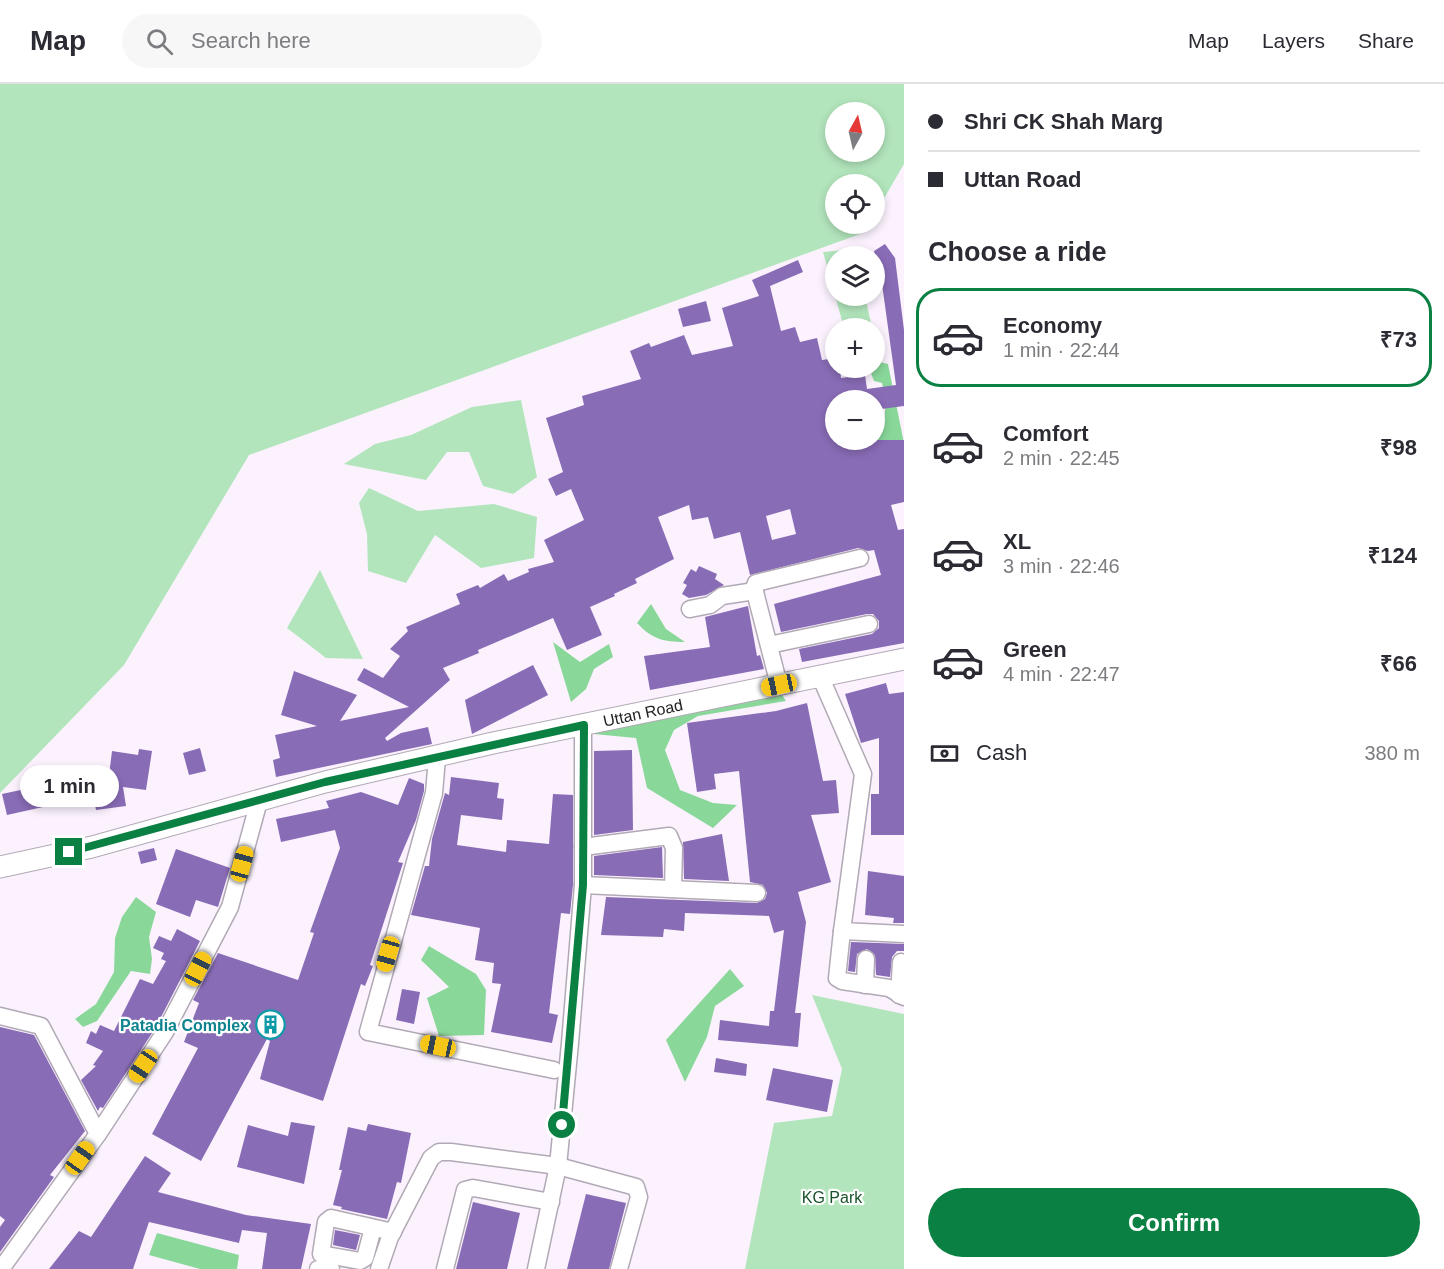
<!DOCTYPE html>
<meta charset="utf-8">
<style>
:root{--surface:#fff;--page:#f7f7f7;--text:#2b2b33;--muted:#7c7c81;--line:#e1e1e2;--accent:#0b8043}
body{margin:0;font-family:Helvetica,sans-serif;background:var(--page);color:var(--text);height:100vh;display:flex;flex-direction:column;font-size:22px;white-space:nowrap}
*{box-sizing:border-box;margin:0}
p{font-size:20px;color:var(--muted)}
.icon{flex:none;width:33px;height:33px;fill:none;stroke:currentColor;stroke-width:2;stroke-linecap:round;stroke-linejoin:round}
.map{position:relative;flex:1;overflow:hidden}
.sheet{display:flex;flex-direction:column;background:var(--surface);width:540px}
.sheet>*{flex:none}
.banner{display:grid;align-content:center;height:132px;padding:0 24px;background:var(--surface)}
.needle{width:39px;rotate:8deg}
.fabs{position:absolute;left:825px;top:18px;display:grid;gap:12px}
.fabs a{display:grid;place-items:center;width:60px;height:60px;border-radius:50%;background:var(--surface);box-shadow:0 3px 9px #0003;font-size:30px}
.end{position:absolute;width:27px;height:27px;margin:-14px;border:8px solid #0b8043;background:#fff;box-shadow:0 0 0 3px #fff}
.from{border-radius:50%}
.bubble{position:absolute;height:42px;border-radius:21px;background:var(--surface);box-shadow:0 3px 9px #0003;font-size:20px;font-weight:700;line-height:42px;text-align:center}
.car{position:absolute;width:18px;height:36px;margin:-18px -9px;border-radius:8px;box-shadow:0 0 4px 2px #0007;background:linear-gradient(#f5c518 24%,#345 0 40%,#f5c518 0 76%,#345 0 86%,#f5c518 0)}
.banner b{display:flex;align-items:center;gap:21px;height:57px;font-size:22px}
.banner b+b{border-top:2px solid var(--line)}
.banner i{width:15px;height:15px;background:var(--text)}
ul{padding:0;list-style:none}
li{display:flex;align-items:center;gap:18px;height:99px;margin:0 12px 9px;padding:0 12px;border:3px solid transparent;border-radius:24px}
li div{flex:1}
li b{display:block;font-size:22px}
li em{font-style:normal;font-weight:700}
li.current{border-color:var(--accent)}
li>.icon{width:54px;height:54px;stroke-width:1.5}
h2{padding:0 24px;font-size:27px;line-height:72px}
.pay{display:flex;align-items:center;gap:15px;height:66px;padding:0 24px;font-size:22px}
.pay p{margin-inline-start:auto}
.primary-button{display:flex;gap:12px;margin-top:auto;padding:12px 24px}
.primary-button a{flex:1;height:69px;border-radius:36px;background:var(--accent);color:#fff;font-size:24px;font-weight:700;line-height:69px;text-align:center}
header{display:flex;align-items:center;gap:36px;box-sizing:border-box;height:84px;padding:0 30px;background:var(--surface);border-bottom:2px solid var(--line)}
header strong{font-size:28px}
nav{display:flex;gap:33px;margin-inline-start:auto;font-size:21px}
.search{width:420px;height:54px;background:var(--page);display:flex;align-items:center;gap:15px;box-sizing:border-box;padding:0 21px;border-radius:33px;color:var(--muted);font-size:22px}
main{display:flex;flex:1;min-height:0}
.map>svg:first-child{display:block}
.green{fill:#b2e5bc;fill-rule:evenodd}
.forest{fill:#8ad79a}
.building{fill:#896cb6;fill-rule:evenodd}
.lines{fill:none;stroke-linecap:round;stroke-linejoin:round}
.minor-casing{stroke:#b1a9b5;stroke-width:19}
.tertiary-casing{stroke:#b1a9b5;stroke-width:23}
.minor{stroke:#fff;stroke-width:16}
.tertiary{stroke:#fff;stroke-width:21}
.route{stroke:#0b8043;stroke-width:8}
.labels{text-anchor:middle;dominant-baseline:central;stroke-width:4.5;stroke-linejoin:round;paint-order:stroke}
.street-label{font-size:16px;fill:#242125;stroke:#fff}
.culture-label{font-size:16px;font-weight:bold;fill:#0d838f;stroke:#fff;text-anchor:end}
.park-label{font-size:16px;fill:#1a512a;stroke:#fff}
</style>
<header>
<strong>Map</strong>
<div class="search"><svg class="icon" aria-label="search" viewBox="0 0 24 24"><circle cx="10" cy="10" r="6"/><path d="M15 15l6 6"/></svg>Search here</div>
<nav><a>Map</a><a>Layers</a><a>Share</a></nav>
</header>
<main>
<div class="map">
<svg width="904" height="1185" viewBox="0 0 904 1185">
<rect width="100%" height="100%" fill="#fbf2fe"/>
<g class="green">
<path d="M 0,0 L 904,0 L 904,80 L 875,130 L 874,100 L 836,100 L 836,140 L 869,140 L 863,149 L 249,371 L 124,581 L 0,709 ZM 874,28 L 874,68 L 836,68 L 836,28 Z"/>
<path d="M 854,165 L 856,172 L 836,172 L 836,212 L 865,212 L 872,244 L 844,244 L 823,168 Z"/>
<path d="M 521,316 L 537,393 L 513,410 L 483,402 L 469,368 L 447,368 L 426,396 L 344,380 L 375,360 L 411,351 L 472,323 Z"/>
<path d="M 369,404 L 418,427 L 494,420 L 537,433 L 534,474 L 481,484 L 435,451 L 406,499 L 368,487 L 367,450 L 359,419 Z"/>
<path d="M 320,486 L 363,575 L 326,574 L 287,544 Z"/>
<path d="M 812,911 L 904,930 L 904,1185 L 745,1185 L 774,1039 L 832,1032 L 842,985 Z"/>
</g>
<g class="forest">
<path d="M 875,277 L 888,280 L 904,359 L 874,359 L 875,350 L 883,346 L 886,318 L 882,299 L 874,297 L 869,284 L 874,284 Z"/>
<path d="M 651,520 L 666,545 L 685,558 C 663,558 652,555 637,539 Z"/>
<path d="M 553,558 L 580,578 L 609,560 L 613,573 L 594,585 L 586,605 L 571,618 Z"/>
<path d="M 779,606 L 786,617 L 698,632 L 674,646 L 665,666 L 680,706 L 713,719 L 737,721 L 713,744 L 647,704 L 636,654 L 583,649 Z"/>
<path d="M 136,813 L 156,828 L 149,853 L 152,875 L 150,890 L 131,887 L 97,937 L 83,943 L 75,935 L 96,920 L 114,888 L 115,854 L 122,833 Z"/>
<path d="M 429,862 L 476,890 L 486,906 L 484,951 L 439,952 L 427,914 L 449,903 L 421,876 Z"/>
<path d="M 730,885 L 744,902 L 715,922 L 707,953 L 685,998 L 666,956 Z"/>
<path d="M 157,1149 L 239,1171 L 237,1185 L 200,1185 L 149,1171 Z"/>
</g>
<g class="building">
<path d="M 885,160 L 895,174 L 904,246 L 904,322 L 874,326 L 874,316 L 836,316 L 833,327 L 836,356 L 904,356 L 904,418 L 891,421 L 898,446 L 904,445 L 904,559 L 802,578 L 799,565 L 872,550 L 879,544 L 879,537 L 873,530 L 867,530 L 781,548 L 774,520 L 881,491 L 874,466 L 868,467 L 858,464 L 750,491 L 740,448 L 714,455 L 708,433 L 692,436 L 689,421 L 658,433 L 674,475 L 635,495 L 637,499 L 614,510 L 615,512 L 590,523 L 602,551 L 567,566 L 553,534 L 478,566 L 479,569 L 443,584 L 450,596 L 385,654 L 387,657 L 401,649 L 428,643 L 432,660 L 276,693 L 273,676 L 280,674 L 275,651 L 317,642 L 281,631 L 294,587 L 357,611 L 340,637 L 409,623 L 357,596 L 364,584 L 383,594 L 400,572 L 390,565 L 408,547 L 406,543 L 460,520 L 456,510 L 478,501 L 480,504 L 504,490 L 508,497 L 529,488 L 528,485 L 554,478 L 544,456 L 584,436 L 571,405 L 556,412 L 548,395 L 563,388 L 546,334 L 584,321 L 582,312 L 641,295 L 630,267 L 649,259 L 651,263 L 684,251 L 692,271 L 733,262 L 722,224 L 759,212 L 752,196 L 798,176 L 803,188 L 770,202 L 781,247 L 795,243 L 800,258 L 817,254 L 822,276 L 836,274 L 836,284 L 840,284 L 841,294 L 865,291 L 867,305 L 896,301 L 882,200 L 874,167 ZM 790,425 L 796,450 L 772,456 L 766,432 Z"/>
<path d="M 706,217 L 711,237 L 683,243 L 678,225 Z"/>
<path d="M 699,482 L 717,490 L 715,495 L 724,501 L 706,511 L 689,514 L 682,510 L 687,501 L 683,499 L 691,485 L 696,488 Z"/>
<path d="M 748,522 L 757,572 L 760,571 L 764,585 L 650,606 L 644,572 L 710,563 L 705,533 Z"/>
<path d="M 533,581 L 548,611 L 472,650 L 465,616 Z"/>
<path d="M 886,599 L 889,610 L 904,608 L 904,751 L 871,751 L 871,710 L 879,710 L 879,654 L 861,659 L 845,610 Z"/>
<path d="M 807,619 L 823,697 L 836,696 L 839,729 L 811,731 L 831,798 L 798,808 L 806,838 L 795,929 L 801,929 L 798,963 L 718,956 L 720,936 L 769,942 L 770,927 L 774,927 L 784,846 L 774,849 L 769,832 L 685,829 L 684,847 L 664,845 L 663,853 L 601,851 L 606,813 L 757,819 L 765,815 L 767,809 L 763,801 L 750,798 L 739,687 L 714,690 L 716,705 L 697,708 L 687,639 L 776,627 Z"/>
<path d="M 200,664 L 206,687 L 189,691 L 183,669 Z"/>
<path d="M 139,665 L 152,667 L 146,706 L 123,703 L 126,722 L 96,726 L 93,710 L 107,708 L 112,667 L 138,671 Z"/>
<path d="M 632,666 L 633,746 L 594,751 L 594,667 Z"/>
<path d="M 451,693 L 499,699 L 497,714 L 504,715 L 502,736 L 461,731 L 457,761 L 506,768 L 507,756 L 549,760 L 553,710 L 573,711 L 573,801 L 570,830 L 561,829 L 549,929 L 558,931 L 552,959 L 491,948 L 501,900 L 492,899 L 494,879 L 475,876 L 480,844 L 411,831 L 425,782 L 429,782 L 432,755 L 445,709 L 449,711 Z"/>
<path d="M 409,694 L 424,700 L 424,707 L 416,736 L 398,778 L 403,779 L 370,881 L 373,882 L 365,902 L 361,900 L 323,1017 L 260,995 L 270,957 L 267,955 L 201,1077 L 152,1050 L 198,964 L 184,958 L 199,919 L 193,916 L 218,869 L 298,896 L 314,849 L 310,848 L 340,764 L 335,746 L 281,758 L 276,735 L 329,724 L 326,717 L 361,708 L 398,721 Z"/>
<path d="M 39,702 L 43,723 L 7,731 L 2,710 Z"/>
<path d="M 722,750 L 729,797 L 684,795 L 683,758 Z"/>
<path d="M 662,763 L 663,794 L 594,791 L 594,772 Z"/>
<path d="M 154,764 L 157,776 L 141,780 L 138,768 Z"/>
<path d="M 176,765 L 230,784 L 218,823 L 196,816 L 190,833 L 156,820 Z"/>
<path d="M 868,787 L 904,792 L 904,839 L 893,839 L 894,834 L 865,831 Z"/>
<path d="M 177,845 L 200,857 L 156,943 L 103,1024 L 100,1023 L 98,1027 L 81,996 L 96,982 L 93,981 L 103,967 L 86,959 L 91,947 L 96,950 L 100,941 L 114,947 L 140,895 L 153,900 L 166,877 L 161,875 L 164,869 L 153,864 L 159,852 L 171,857 Z"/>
<path d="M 851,858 L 904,860 L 904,867 L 897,867 L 892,873 L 890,893 L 876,891 L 875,871 L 867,865 L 857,870 L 855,888 L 848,887 Z"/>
<path d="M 402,905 L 420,908 L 414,940 L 396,936 Z"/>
<path d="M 0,943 L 34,951 L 85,1047 L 50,1091 L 54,1093 L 0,1168 L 0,1143 L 5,1136 L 0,1132 Z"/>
<path d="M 716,974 L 747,980 L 746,992 L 714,988 Z"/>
<path d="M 773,984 L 833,996 L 827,1028 L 766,1016 Z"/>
<path d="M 291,1038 L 315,1042 L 304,1100 L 237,1083 L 248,1041 L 288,1052 Z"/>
<path d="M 368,1040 L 411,1049 L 401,1099 L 397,1098 L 387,1135 L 341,1125 L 342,1123 L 333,1121 L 342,1086 L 339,1086 L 348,1043 L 366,1047 Z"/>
<path d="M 145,1072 L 171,1089 L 158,1108 L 246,1131 L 311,1140 L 301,1185 L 262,1185 L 267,1149 L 242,1146 L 239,1159 L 149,1138 L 133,1185 L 49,1185 L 79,1147 L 91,1153 Z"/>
<path d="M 586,1110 L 626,1119 L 609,1185 L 567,1185 Z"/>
<path d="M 473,1118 L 520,1129 L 507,1185 L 456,1185 Z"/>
<path d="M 335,1146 L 360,1151 L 356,1166 L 333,1161 Z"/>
</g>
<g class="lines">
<defs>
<g id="minor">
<path d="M 690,525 L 710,521 L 722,512 L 755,507"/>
<path d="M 769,561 L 869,540"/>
<path d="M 820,592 L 863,690 L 842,847 L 904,850"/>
<path d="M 779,601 L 754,504 L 756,499 L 860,474"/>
<path d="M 437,674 L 434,709 L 368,948 L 554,986"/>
<path d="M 583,763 L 669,752 L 674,764 L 673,805"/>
<path d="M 583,801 L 757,809"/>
<path d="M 842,847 L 837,894 L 842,897 L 889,904 L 904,913"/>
<path d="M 865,901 L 866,875"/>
<path d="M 899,911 L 901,878"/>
<path d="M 0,932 L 41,942 L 98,1050"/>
<path d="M 373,1144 L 365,1174 L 360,1177 L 321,1170 L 326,1138 L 331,1134 L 393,1148"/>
<path d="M 1,1185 L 98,1050 L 165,948 L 230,823 L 259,717"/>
<path d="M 318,1185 L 331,1185"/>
<path d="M 379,1185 L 390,1153 L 431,1074 L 439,1068 L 451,1068 L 558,1082 L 636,1103 L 639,1113 L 619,1185"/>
<path d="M 445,1185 L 465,1106 L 473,1104 L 551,1118"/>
<path d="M 536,1185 L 558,1082 L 570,959 L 583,801 L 583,641"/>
</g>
<path id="tertiary" d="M 0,783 L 92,763 L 325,698 L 493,659 L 904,575"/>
</defs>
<use href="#minor" class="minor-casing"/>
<use href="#tertiary" class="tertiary-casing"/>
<use href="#minor" class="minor"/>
<use href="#tertiary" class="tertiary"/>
</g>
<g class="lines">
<path class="route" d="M 69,768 L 325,698 L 584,641 L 583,801 L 562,1041"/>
</g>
<defs>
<symbol id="building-ring" viewBox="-11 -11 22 22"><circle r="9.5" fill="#fff" stroke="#0f9aa8" stroke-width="1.5"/><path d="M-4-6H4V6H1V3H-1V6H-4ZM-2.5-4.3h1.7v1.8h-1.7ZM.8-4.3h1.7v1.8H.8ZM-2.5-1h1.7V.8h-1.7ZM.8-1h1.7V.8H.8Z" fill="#0f9aa8"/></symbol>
</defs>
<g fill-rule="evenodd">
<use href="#building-ring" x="254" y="924" width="33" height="33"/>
</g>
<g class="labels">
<g class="street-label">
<text transform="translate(643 629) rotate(-12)">Uttan Road</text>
</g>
<g class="culture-label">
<text x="249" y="941">Patadia Complex</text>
</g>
<g class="park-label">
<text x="832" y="1113">KG Park</text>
</g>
</g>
</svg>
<div class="fabs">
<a><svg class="needle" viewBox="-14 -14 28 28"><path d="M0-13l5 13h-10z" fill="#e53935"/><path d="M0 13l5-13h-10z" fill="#7c7c81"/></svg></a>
<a><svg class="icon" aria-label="locate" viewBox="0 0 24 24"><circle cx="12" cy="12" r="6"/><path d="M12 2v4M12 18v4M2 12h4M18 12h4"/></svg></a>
<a><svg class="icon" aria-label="layers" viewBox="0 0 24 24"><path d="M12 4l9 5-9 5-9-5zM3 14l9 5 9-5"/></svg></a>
<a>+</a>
<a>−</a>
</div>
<i class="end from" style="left:562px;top:1041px"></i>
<i class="end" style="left:69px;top:768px"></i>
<div class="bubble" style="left:20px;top:681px;width:99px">1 min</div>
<i class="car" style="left:779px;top:601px;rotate:258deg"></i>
<i class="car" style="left:242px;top:780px;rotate:15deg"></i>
<i class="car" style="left:388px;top:870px;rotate:196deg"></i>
<i class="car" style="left:198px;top:885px;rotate:27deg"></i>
<i class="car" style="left:438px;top:962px;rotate:282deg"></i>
<i class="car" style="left:143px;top:982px;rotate:214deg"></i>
<i class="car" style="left:80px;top:1074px;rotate:35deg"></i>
</div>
<section class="sheet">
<div class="banner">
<b><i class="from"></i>Shri CK Shah Marg</b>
<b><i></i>Uttan Road</b>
</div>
<h2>Choose a ride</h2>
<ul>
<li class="current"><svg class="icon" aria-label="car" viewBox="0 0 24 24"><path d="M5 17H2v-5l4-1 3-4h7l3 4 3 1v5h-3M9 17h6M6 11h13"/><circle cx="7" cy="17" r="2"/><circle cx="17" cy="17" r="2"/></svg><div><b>Economy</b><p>1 min · 22:44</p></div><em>₹73</em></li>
<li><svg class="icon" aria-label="car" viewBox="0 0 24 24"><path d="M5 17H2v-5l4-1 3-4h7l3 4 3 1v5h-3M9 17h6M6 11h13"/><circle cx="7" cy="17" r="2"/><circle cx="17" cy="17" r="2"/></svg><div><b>Comfort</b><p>2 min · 22:45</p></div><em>₹98</em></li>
<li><svg class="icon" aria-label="car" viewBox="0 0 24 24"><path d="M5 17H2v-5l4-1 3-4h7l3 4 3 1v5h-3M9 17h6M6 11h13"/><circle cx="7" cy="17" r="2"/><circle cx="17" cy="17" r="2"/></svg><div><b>XL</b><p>3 min · 22:46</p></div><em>₹124</em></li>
<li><svg class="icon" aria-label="car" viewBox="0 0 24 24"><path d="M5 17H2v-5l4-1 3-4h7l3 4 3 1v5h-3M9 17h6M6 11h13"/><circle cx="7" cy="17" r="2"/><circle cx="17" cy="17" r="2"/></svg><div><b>Green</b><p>4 min · 22:47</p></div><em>₹66</em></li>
</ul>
<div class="pay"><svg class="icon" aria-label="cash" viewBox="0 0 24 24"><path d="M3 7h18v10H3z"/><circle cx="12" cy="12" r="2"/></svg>Cash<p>380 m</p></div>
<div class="primary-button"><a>Confirm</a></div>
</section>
</main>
